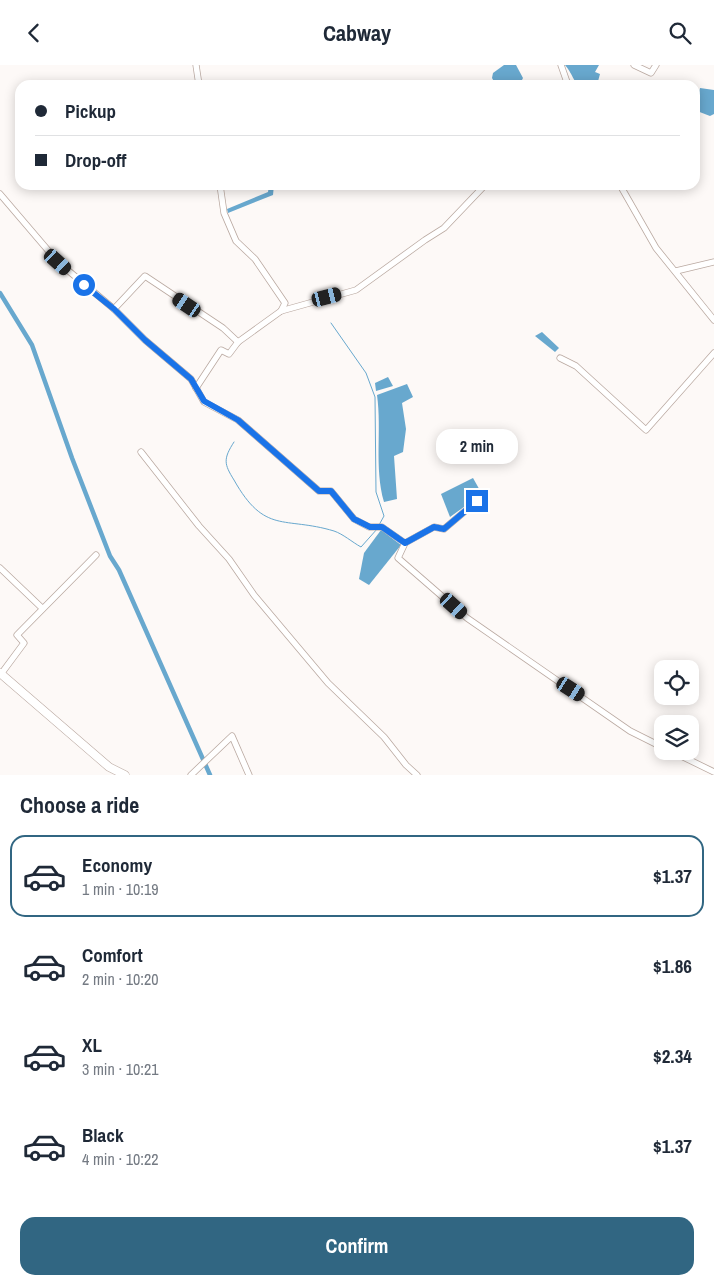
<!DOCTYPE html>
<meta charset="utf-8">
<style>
:root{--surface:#fff;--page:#f6f6f7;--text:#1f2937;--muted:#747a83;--line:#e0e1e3;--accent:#316682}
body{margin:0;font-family:"Archivo Narrow",sans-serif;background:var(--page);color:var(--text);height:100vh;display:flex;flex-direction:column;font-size:19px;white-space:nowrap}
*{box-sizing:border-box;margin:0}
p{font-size:16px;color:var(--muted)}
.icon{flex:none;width:28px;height:28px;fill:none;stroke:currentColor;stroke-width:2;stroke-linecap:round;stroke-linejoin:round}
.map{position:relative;height:710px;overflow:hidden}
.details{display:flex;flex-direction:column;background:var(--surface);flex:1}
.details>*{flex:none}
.top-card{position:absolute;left:15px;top:15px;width:685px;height:110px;border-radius:15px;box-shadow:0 2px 12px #0003;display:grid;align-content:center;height:110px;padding:0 20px;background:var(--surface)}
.fabs{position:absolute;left:654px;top:595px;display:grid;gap:10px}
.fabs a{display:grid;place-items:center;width:45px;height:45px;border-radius:10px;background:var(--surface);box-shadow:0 2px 12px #0003;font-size:25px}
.end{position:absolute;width:22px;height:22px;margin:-11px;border:6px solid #1a73e8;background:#fff;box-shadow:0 0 0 2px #fff}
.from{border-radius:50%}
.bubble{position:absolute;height:35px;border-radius:15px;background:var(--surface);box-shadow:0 2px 12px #0003;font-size:16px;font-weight:700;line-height:35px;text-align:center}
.car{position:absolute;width:15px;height:30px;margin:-15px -8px;border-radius:6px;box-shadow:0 0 4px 1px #0007;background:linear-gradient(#222 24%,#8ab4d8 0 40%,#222 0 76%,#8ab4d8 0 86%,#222 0)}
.top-card b{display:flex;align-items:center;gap:18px;height:48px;font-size:19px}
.top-card b+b{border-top:1px solid var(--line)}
.top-card i{width:12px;height:12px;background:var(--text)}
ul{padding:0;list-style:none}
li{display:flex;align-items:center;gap:15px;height:82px;margin:0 10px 8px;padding:0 10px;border:2px solid transparent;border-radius:15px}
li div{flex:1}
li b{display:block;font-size:19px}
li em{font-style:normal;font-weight:700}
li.selected{border-color:var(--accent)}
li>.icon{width:45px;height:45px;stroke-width:1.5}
h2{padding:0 20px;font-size:22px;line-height:60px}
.cta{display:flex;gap:10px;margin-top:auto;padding:10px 20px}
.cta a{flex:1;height:58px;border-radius:15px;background:var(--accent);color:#fff;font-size:20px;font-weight:700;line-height:58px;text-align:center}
header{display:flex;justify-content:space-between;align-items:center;height:65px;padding:0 20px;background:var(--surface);font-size:22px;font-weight:700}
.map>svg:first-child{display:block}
.water{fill:#68a8ce}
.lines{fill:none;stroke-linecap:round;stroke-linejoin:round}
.stream{stroke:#68a8ce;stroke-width:1}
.canal{stroke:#68a8ce;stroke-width:4.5}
.street-casing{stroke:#baa9a1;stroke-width:7}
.secondary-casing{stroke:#baa9a1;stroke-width:9}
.street{stroke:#fff;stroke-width:5.5}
.secondary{stroke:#fff;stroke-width:8}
.route{stroke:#1a73e8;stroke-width:6}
</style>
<header><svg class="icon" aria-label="back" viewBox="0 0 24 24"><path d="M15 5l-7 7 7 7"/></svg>Cabway<svg class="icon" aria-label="search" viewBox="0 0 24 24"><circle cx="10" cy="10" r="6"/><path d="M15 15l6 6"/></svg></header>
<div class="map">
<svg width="714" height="710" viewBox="0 0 714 710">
<rect width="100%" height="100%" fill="#fdf9f7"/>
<g class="water">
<path d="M 504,0 L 516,0 L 523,13 L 520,19 L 496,20 L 492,13 L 493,8 Z"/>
<path d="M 565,0 L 599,0 L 595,7 L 600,9 L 597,20 C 568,20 579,17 565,0 Z"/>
<path d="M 700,23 L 714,25 L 714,49 L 710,51 L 697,46 Z"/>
<path d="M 269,120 L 274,120 L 273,130 L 228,148 L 227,144 L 268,127 Z"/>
<path d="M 542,267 L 559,283 L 555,287 L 535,271 Z"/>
<path d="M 388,312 L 393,321 L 376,326 L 375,318 Z"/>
<path d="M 407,319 L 413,332 L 402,338 L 406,364 L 403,387 L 394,391 L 397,434 L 384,437 C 374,402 382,366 377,330 Z"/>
<path d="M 473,413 L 482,429 L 450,452 L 441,429 Z"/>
<path d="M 381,465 L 401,480 L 369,520 L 359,514 L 364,488 Z"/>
</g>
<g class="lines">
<g class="stream">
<path d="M 331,258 L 366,308 L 375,332 L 376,427 L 384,451 L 379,460"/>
<path d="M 234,377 C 223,394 224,399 234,415 C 265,470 284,451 334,466 C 343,469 352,477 361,482 L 378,463"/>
</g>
<path class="canal" d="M 0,228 L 32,280 L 72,393 L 110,491 L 119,505 L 210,710"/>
<defs>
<g id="street">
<path d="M 196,0 L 199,20"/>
<path d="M 561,0 L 568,20"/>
<path d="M 634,0 L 651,8 L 656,0"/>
<path d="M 220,120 L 224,148 L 236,176 L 255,194 L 285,238 L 281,246"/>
<path d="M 620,120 L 656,183 L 714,255"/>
<path d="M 0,129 L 58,197 L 114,244 L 145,275 L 191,314 L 204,337 L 238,355 L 319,426 L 331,426 L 354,454 L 369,462 L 382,462 L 405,478 L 434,462 L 444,464 L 477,436"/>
<path d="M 676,206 L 714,197"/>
<path d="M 114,244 L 145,211 L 223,263 L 238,277"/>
<path d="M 560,293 L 576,301 L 646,365 L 714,288"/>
<path d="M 196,323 L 221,285 L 229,289 L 238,277 L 281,246 L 356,225 L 425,175 L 444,163 L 485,120"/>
<path d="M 141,387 L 199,461 L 229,494 L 254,530 L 328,618 L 384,672 L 406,700 L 417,710"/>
<path d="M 405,478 L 398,493 L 467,553 L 630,666 L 662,682"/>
<path d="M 0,503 L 42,543"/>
<path d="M 1,609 L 24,578 L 17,570 L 96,490"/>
<path d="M 671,686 L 714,707"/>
<path d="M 191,710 L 232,671 L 249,710"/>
</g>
<path id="secondary" d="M 0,608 L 109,702 L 125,710"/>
</defs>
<use href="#street" class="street-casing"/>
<use href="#secondary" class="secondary-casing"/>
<use href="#street" class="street"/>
<use href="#secondary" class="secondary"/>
</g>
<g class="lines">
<path class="route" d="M 84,220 L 114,244 L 145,275 L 191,314 L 204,336 L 238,355 L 319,426 L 331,426 L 354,454 L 370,462 L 382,462 L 405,478 L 434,462 L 444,464 L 477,436"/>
</g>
</svg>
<div class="fabs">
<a><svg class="icon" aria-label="locate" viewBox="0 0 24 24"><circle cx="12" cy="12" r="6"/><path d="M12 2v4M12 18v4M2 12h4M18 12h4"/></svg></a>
<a><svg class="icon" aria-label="layers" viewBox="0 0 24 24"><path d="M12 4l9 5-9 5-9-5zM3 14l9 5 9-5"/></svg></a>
</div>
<i class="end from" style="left:84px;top:220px"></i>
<i class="end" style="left:477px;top:436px"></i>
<div class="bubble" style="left:436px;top:364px;width:82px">2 min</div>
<i class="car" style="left:58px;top:197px;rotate:132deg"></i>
<i class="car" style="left:327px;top:232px;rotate:76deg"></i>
<i class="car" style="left:187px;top:240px;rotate:304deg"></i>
<i class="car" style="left:454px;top:541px;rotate:132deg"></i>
<i class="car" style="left:571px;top:624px;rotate:123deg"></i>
<div class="top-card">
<b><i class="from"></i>Pickup</b>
<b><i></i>Drop-off</b>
</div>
</div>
<section class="details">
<h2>Choose a ride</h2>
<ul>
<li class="selected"><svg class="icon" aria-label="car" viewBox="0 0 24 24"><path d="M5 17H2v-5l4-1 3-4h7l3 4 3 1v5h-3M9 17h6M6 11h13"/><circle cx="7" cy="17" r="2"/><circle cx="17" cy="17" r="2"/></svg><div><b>Economy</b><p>1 min · 10:19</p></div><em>$1.37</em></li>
<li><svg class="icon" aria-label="car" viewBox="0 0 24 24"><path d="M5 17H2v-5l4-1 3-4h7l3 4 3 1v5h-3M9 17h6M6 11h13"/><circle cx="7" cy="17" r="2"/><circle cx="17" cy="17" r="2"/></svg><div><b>Comfort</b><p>2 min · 10:20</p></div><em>$1.86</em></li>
<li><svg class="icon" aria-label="car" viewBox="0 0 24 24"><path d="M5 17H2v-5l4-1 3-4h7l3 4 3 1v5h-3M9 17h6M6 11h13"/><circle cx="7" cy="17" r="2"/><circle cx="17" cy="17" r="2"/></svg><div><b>XL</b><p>3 min · 10:21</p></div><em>$2.34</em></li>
<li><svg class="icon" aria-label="car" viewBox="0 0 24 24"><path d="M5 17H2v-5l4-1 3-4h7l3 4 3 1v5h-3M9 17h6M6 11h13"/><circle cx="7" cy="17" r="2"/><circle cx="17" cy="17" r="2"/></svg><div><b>Black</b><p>4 min · 10:22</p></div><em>$1.37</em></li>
</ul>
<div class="cta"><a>Confirm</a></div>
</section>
